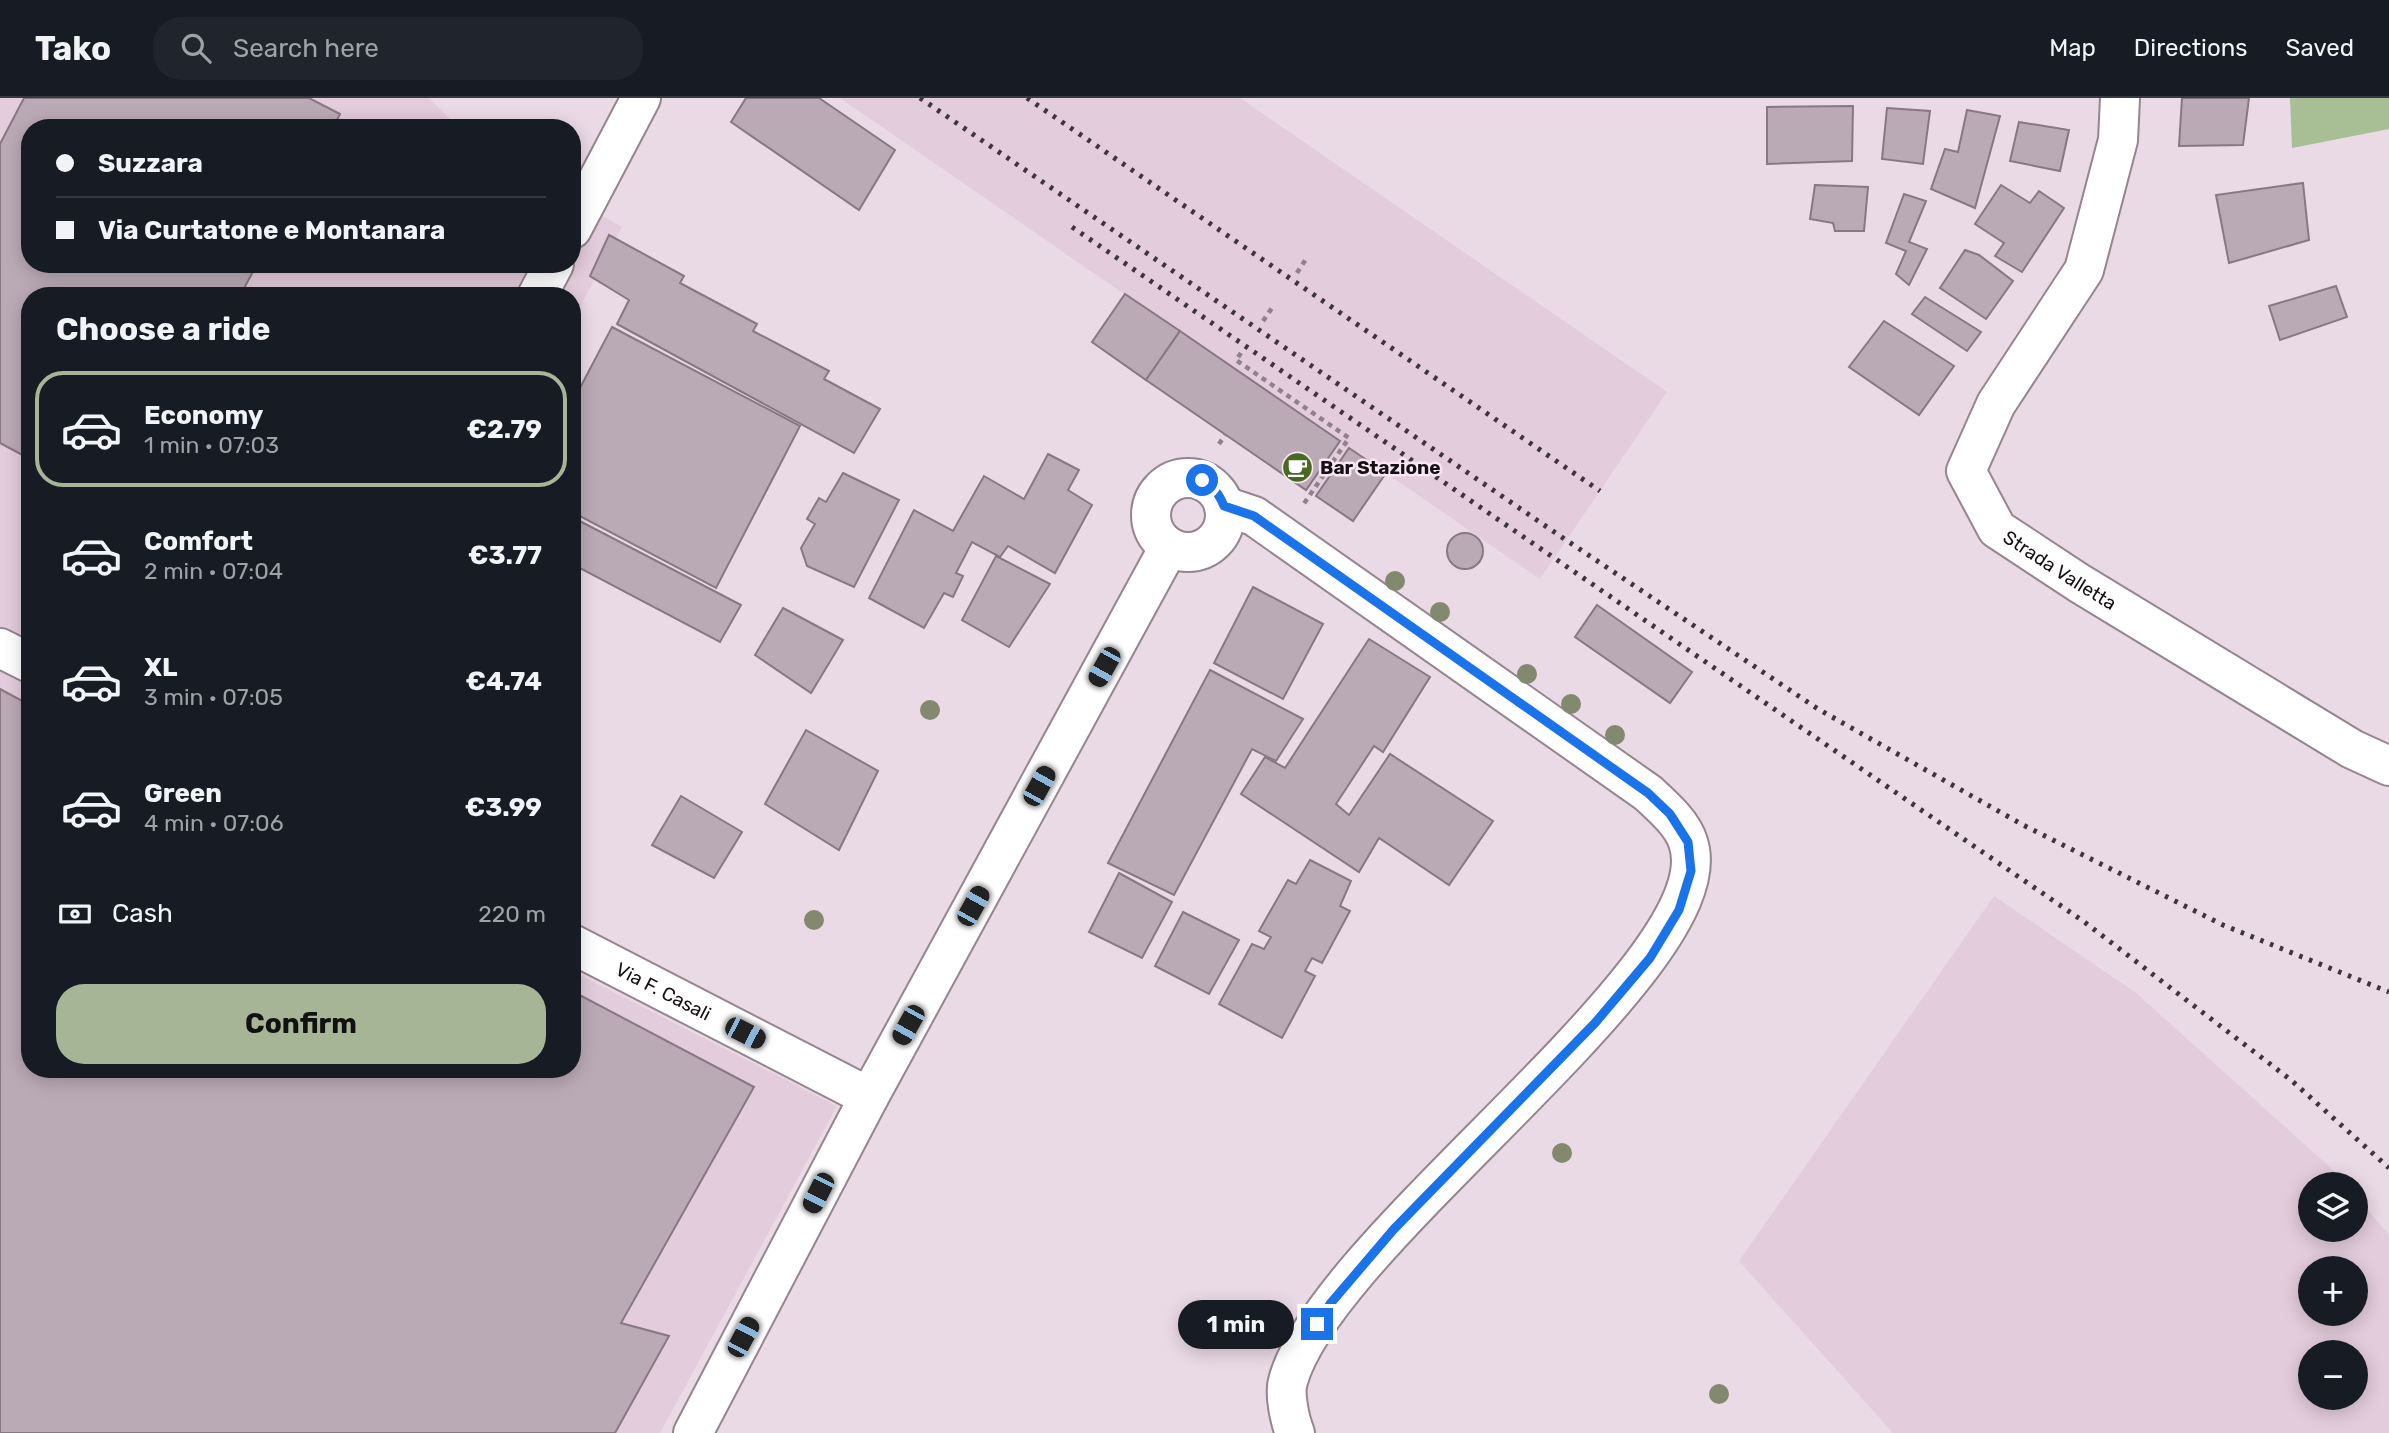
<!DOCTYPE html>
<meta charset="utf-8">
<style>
:root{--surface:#171b24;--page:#20242c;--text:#f1f3f6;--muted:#9ea1a6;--line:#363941;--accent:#a5b596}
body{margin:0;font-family:Rubik,sans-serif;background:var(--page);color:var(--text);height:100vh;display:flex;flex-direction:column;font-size:26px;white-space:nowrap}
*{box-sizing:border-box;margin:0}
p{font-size:23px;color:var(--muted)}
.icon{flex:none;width:38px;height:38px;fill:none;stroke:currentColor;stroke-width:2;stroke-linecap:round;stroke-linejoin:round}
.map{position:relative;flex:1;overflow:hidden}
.details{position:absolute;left:21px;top:189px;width:560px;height:791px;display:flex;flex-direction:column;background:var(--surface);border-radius:28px;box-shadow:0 4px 18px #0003}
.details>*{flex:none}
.top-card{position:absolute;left:21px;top:21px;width:560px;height:154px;border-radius:28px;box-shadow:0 4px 18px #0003;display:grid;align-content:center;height:154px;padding:0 35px;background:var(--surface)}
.controls{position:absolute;left:2298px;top:1074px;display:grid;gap:14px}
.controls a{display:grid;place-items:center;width:70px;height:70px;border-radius:50%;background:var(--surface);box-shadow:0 4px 18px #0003;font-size:35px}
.end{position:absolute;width:32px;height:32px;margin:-16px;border:9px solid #1a73e8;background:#fff;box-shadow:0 0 0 4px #fff}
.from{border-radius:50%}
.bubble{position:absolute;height:49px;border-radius:24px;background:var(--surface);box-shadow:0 4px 18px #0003;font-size:23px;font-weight:700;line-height:49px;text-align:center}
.car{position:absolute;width:21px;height:42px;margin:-21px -10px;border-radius:9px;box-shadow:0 0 5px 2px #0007;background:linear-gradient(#222 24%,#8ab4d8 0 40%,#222 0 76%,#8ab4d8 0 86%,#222 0)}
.top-card b{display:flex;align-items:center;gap:24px;height:66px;font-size:26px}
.top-card b+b{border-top:2px solid var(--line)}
.top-card i{width:18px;height:18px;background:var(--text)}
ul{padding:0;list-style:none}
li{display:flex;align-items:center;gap:21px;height:116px;margin:0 14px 10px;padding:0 21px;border:4px solid transparent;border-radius:28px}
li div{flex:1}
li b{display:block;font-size:26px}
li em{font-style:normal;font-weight:700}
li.current{border-color:var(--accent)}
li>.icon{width:63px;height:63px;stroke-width:1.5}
h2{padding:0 35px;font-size:32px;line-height:84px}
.pay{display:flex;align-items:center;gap:18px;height:77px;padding:0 35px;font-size:26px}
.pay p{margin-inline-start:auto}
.button{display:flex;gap:14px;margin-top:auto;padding:14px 35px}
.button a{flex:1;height:80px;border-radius:28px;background:var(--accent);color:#111;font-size:28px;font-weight:700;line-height:80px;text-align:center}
header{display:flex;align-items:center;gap:42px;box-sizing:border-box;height:98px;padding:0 35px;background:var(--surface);border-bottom:2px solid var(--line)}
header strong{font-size:33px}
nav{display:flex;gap:38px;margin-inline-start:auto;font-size:24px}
.search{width:490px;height:63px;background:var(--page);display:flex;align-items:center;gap:18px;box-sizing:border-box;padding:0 24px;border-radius:28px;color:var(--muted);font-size:26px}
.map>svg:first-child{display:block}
.built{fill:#e3ccdb;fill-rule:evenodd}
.green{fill:#a8be94}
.building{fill:#baaab5;stroke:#877882;stroke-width:2}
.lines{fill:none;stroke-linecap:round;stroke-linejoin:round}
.minor-casing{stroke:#94858f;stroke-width:42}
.path{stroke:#8f838b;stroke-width:4.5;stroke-dasharray:5 5;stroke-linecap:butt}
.minor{stroke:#fff;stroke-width:38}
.rail{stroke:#3e363b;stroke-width:5;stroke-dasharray:3.5 7;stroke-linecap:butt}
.tree{fill:#83896f}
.route{stroke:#1a73e8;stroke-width:9}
.labels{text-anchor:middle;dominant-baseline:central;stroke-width:5;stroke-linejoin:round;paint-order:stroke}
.poi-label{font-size:19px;font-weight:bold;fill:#161014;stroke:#f8e7f2;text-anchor:start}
.street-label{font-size:19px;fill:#161014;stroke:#f8e7f2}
</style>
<header>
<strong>Tako</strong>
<div class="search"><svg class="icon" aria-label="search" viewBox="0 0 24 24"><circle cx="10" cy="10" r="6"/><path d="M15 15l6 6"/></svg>Search here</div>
<nav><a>Map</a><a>Directions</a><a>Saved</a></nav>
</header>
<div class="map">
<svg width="2389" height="1335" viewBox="0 0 2389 1335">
<rect width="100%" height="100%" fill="#eadae5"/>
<g class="built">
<path d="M 0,0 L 429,0 L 459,30 L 30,30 L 30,166 L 572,166 L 572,100 L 622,129 L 572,224 L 572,198 L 30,198 L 30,971 L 572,971 L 572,873 L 837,1008 L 660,1335 L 0,1335 Z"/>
<path d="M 840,0 L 1240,0 L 1667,294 L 1540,481 L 1386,375 L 1353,423 L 1092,244 L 1124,196 Z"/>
<path d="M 1994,798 L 2136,895 L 2333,1072 L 2346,1087 L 2310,1087 L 2310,1132 L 2356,1132 L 2356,1098 L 2389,1137 L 2389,1335 L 1893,1335 L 1739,1163 ZM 2310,1171 L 2356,1171 L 2356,1216 L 2310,1216 ZM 2310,1255 L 2356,1255 L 2356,1300 L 2310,1300 Z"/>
</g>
<path class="green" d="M 2290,0 L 2389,0 L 2389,31 L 2292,50 Z"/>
<g class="building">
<path d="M 24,0 L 309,0 L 340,16 L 333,30 L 30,30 L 30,166 L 257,166 L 240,198 L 30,198 L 30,361 L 0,345 L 0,46 Z"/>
<path d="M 746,0 L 819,0 L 895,52 L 859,112 L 731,24 Z"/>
<path d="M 2182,0 L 2249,0 L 2243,47 L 2179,48 Z"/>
<path d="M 1853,8 L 1852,63 L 1767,66 L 1767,9 Z"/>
<path d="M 1887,10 L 1930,13 L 1923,66 L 1882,61 Z"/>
<path d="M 1967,12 L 2000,18 L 1975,110 L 1931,91 L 1945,51 L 1958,54 Z"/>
<path d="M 2019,24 L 2069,32 L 2060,73 L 2010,63 Z"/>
<path d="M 2303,85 L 2309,142 L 2229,165 L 2216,97 Z"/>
<path d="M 1815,87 L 1868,89 L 1864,133 L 1835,133 L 1833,125 L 1810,121 Z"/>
<path d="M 2001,87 L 2030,105 L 2039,93 L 2064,110 L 2022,174 L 1995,158 L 2004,145 L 1975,126 Z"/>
<path d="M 1904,96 L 1926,103 L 1909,144 L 1927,151 L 1909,187 L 1896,176 L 1906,153 L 1886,145 Z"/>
<path d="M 609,137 L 684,178 L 680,185 L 757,226 L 753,233 L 829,273 L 824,281 L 880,311 L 854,355 L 617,226 L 629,202 L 590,178 Z"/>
<path d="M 1965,152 L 1979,157 L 2013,183 L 1986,221 L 1940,190 Z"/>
<path d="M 2336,188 L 2347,219 L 2280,242 L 2269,208 Z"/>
<path d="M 1125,196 L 1180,233 L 1146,282 L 1092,244 Z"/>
<path d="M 1925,199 L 1981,234 L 1967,253 L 1912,216 Z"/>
<path d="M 1884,223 L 1954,268 L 1919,317 L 1849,269 Z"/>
<path d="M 612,229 L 800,328 L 716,490 L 572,414 L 572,305 Z"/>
<path d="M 1180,233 L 1340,343 L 1306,392 L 1146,282 Z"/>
<path d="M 1349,350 L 1386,375 L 1353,423 L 1316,398 Z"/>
<path d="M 1048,356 L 1079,372 L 1068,392 L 1092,407 L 1055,475 L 1008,448 L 1000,459 L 972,444 L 956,475 L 963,478 L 953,499 L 944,495 L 924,530 L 869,500 L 914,412 L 953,433 L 984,378 L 1024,401 Z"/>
<path d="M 843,375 L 899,402 L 854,489 L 807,468 L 801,450 L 815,426 L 807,421 L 819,400 L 826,404 Z"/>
<path d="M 572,419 L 741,507 L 720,544 L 572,466 Z"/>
<circle cx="1465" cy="453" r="18"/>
<path d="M 996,458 L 1050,486 L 1009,549 L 962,522 Z"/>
<path d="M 1253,489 L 1323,526 L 1283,601 L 1214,565 Z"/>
<path d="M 1597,507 L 1692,574 L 1670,605 L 1575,539 Z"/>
<path d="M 783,510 L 843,542 L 811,595 L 755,557 Z"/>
<path d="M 1369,541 L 1430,579 L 1383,654 L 1374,648 L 1336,706 L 1349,717 L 1390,656 L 1493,723 L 1449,787 L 1379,740 L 1359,774 L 1241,696 L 1265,659 L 1285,670 Z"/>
<path d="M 1210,572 L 1303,621 L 1276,663 L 1252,651 L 1174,797 L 1108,765 Z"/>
<path d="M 0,591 L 30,607 L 30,971 L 572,971 L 572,893 L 754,989 L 621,1225 L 669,1238 L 615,1335 L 0,1335 Z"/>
<path d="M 806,632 L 878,673 L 839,752 L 765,706 Z"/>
<path d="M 681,698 L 742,734 L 714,780 L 652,747 Z"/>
<path d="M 1310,762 L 1351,783 L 1340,808 L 1350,813 L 1322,865 L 1312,860 L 1305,873 L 1315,878 L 1282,940 L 1219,906 L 1252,846 L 1264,851 L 1271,839 L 1259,833 L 1288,782 L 1296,786 Z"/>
<path d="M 1119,775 L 1172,804 L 1142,860 L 1089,834 Z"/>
<path d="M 1183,814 L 1239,842 L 1209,896 L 1155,868 Z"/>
</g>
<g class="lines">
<defs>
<g id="minor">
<path id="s1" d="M 2120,0 L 2118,42 L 2084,172 L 1996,306 L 1966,373 L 1997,431 L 2079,485 L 2352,651 L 2389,668"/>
<path d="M 572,131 L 641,0"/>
<path d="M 537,198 L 554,166"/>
<circle cx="1188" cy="417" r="37"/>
<path d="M 1224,408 L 1254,418 L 1648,695 C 1662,708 1682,725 1688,744 C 1729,863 1327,1140 1288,1283 C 1284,1296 1290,1323 1295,1335"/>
<path d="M 0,550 L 30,565"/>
<path id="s2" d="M 572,846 L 869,999"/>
<path d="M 693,1335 L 869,999 L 1169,449"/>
</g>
</defs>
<use href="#minor" class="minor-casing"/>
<g class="path">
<path d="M 1297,175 L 1306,161"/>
<path d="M 1263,223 L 1274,207"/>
<path d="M 1241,255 L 1236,262 L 1349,340 L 1303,407"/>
<path d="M 1219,346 L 1226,336"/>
</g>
<use href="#minor" class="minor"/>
<g class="rail">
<path d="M 920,0 L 1566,442 L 1818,611 L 2023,727 L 2223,827 L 2389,894"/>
<path d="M 1027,0 L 1600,393"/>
<path d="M 1072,129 L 2083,823 L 2291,982 L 2389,1070"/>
</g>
</g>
<g class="tree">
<circle cx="1395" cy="483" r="10"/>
<circle cx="1440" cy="514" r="10"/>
<circle cx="1527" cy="576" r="10"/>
<circle cx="1571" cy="606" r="10"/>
<circle cx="930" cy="612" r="10"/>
<circle cx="1615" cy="637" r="10"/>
<circle cx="814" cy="822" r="10"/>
<circle cx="1562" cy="1055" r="10"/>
<circle cx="1719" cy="1296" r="10"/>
</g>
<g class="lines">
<path class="route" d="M 1202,382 C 1214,389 1219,396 1224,408 L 1254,418 L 1648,695 L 1670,716 L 1688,744 L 1691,773 L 1679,812 L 1650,860 L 1595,925 L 1394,1131 L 1330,1206 L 1317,1226"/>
</g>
<defs>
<symbol id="cafe-disc" viewBox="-11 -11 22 22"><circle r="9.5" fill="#486920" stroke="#f8e7f2"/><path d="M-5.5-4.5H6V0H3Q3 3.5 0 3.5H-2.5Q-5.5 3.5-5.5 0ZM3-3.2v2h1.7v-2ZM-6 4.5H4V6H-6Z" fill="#fff"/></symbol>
</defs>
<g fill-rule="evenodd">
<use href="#cafe-disc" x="1280" y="352" width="35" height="35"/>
</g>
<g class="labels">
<g class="poi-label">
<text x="1320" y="369">Bar Stazione</text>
</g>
<g class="street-label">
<text stroke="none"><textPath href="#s1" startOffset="551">Strada Valletta</textPath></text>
<text stroke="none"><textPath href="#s2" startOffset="103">Via F. Casali</textPath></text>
</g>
</g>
</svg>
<div class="controls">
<a><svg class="icon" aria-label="layers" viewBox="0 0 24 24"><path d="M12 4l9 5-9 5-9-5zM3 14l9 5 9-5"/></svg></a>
<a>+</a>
<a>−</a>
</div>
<i class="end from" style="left:1202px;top:382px"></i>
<i class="end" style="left:1317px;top:1226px"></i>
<div class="bubble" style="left:1178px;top:1202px;width:116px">1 min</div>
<i class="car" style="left:1104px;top:569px;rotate:209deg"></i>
<i class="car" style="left:1039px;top:688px;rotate:29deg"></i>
<i class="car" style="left:973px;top:808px;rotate:29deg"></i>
<i class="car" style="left:908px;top:927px;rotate:209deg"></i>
<i class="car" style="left:745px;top:935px;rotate:117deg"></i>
<i class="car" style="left:818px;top:1095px;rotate:207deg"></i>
<i class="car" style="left:743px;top:1239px;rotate:28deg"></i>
<div class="top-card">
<b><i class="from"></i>Suzzara</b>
<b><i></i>Via Curtatone e Montanara</b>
</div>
<section class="details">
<h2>Choose a ride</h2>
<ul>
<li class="current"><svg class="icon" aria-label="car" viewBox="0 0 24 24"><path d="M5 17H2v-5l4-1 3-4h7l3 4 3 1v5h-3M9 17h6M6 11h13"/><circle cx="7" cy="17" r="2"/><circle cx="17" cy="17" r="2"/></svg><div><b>Economy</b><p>1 min · 07:03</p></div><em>€2.79</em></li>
<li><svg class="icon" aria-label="car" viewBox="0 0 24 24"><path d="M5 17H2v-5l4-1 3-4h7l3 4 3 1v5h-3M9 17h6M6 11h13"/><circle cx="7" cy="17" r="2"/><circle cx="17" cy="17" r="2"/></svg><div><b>Comfort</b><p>2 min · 07:04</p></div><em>€3.77</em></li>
<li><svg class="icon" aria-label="car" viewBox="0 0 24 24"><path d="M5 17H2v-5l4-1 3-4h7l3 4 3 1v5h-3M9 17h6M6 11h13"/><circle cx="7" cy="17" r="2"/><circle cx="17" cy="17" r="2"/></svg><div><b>XL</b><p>3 min · 07:05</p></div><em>€4.74</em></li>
<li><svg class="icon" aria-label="car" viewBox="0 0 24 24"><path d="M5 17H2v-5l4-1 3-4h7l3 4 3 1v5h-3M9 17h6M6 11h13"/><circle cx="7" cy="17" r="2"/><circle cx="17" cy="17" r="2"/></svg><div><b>Green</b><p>4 min · 07:06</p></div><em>€3.99</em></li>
</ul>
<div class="pay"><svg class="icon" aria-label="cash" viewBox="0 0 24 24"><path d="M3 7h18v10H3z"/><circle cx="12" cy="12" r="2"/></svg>Cash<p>220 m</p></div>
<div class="button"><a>Confirm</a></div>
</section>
</div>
